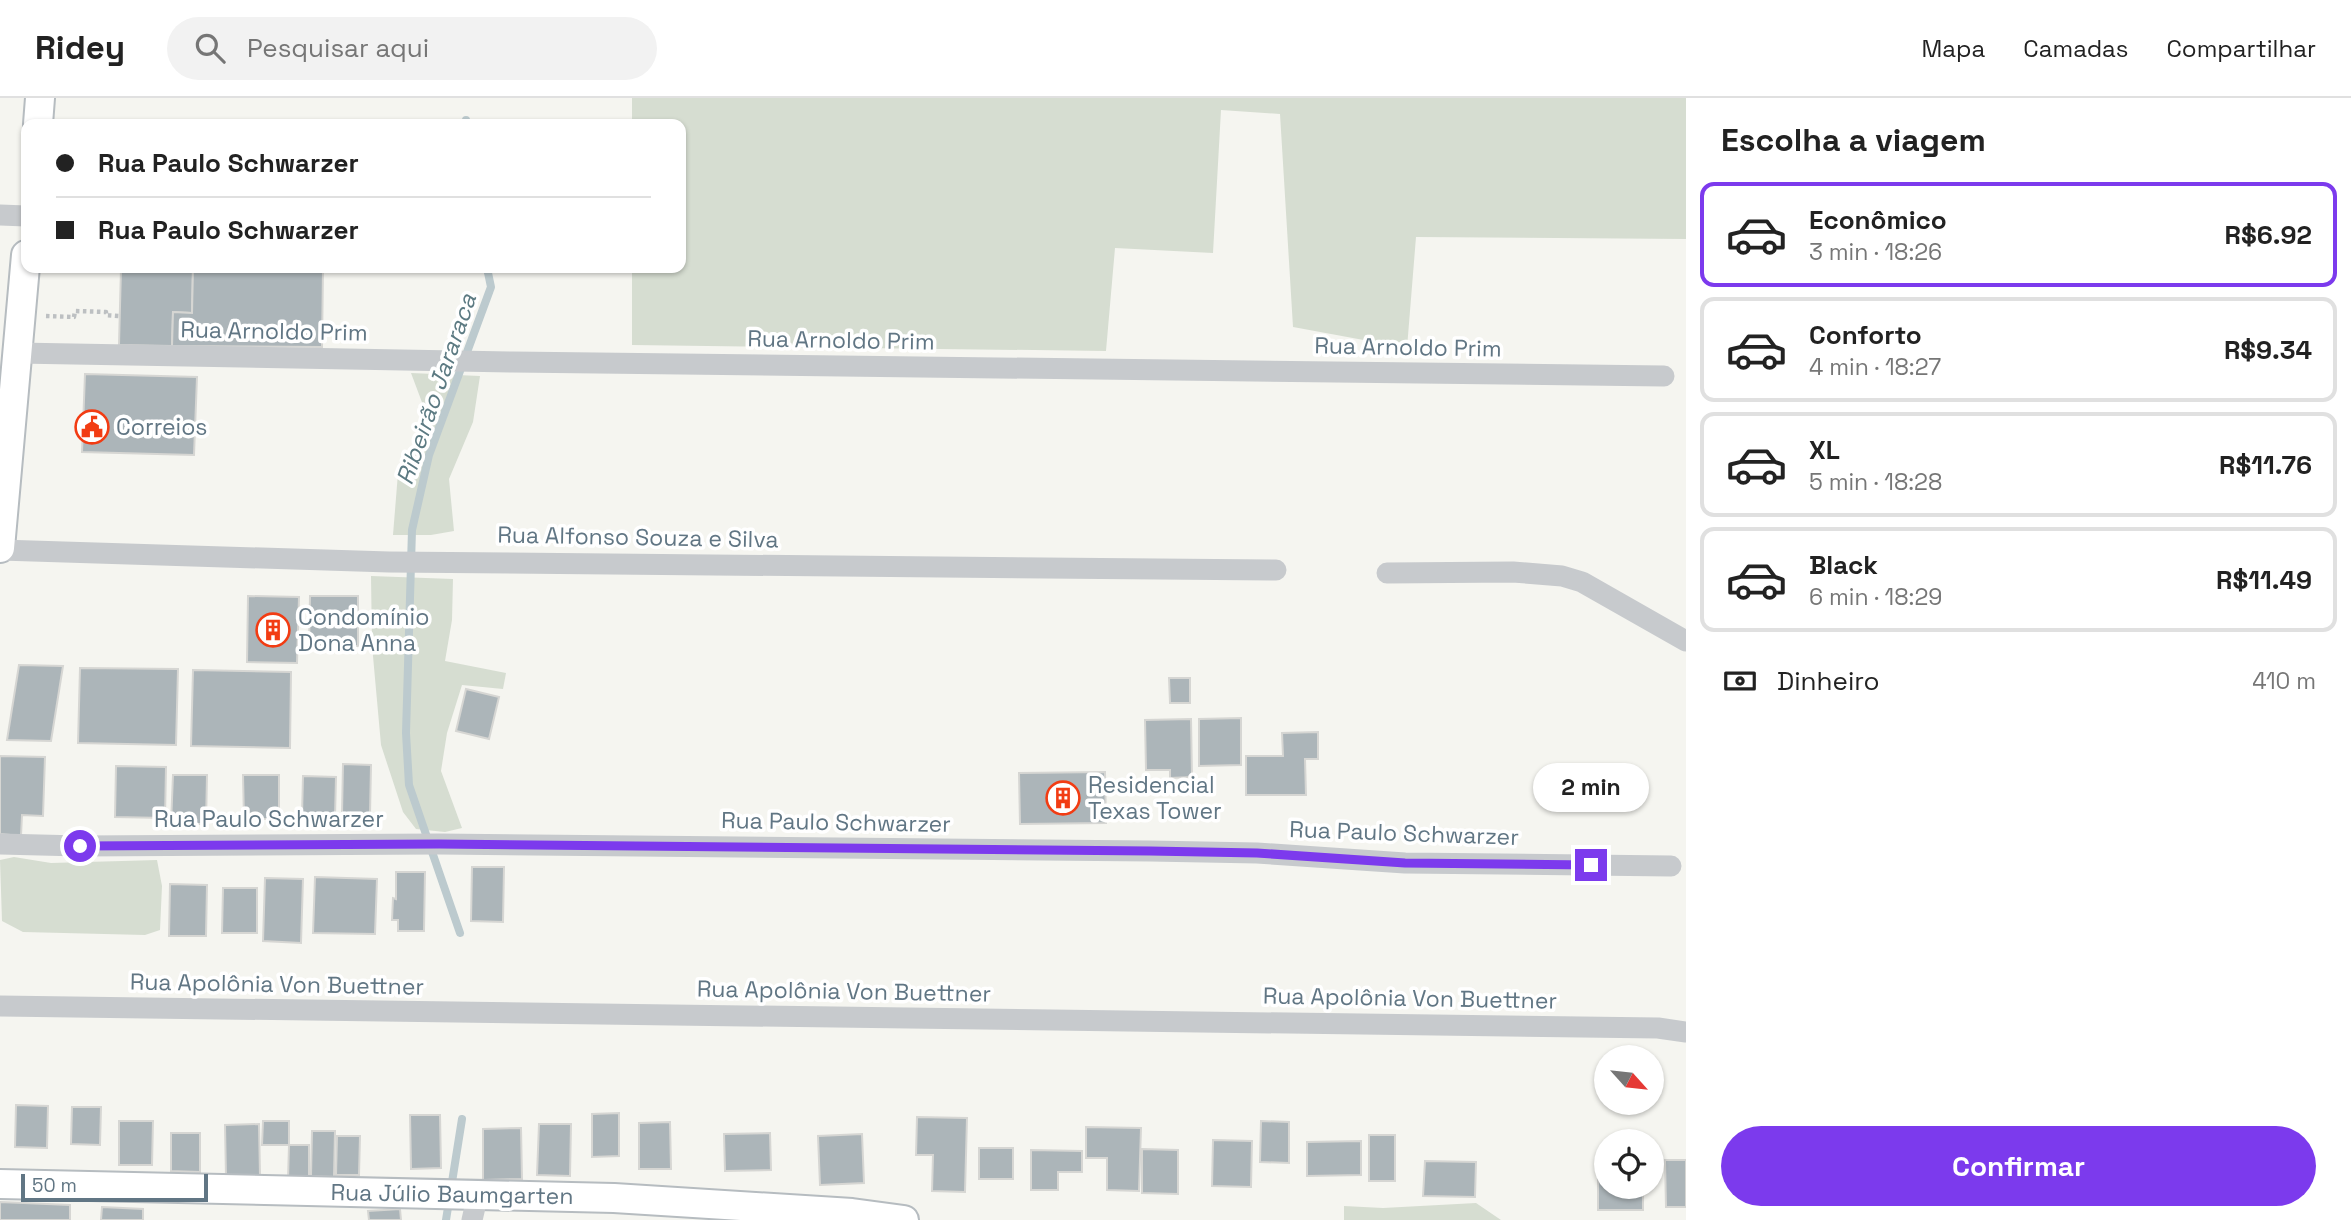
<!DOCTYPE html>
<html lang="pt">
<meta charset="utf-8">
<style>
:root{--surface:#fff;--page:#f2f2f2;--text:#222;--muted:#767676;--line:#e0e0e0;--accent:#7c3aed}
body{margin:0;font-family:"Space Grotesk",sans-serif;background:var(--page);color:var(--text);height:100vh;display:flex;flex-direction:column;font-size:26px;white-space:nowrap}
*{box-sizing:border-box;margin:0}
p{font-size:23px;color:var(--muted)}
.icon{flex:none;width:38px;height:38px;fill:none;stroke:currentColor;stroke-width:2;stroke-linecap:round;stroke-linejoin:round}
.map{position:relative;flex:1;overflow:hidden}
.details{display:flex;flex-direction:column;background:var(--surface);width:665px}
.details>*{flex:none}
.guide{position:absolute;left:21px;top:21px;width:665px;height:154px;border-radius:14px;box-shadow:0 2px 5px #0004;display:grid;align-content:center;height:154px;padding:0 35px;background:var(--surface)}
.needle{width:46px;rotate:117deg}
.tools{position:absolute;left:1594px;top:947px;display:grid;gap:14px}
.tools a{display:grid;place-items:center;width:70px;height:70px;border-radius:50%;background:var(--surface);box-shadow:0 2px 5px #0004;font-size:35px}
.scale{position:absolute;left:21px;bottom:18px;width:187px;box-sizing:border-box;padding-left:7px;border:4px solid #617684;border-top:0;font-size:19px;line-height:24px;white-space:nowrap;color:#617684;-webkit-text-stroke:5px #fff;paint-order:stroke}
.end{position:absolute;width:32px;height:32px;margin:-16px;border:9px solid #7c3aed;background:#fff;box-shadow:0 0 0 4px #fff}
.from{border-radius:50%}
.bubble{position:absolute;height:49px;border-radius:24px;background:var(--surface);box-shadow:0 2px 5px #0004;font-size:23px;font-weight:700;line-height:49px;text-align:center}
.guide b{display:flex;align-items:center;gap:24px;height:66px;font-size:26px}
.guide b+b{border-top:2px solid var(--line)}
.guide i{width:18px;height:18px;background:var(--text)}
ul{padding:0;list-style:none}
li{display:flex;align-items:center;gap:21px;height:105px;margin:0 14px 10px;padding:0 21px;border:4px solid var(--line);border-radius:14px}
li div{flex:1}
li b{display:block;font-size:26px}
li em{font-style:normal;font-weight:700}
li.active{border-color:var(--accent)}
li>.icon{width:63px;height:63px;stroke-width:1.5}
h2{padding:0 35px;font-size:32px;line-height:84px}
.pay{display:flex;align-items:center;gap:18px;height:77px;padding:0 35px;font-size:26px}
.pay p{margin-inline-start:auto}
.cta{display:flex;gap:14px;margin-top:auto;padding:14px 35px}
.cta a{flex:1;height:80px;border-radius:42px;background:var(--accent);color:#fff;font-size:28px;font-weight:700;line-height:80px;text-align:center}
header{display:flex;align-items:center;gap:42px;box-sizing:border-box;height:98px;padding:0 35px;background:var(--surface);border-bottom:2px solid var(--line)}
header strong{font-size:33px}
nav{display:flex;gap:38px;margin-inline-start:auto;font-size:24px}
.search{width:490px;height:63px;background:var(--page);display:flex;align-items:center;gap:18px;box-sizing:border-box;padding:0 24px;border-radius:38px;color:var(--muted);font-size:26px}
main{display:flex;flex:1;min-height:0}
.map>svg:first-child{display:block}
.green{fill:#d6ddd1}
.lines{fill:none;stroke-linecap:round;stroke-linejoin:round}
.stream{stroke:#bccace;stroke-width:8}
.building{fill:#acb5b9;stroke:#d6d6d3;stroke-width:2}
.secondary-casing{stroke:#b6bcc0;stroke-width:32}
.path{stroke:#bdc0c2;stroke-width:4.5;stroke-dasharray:3.5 3.5;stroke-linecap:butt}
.street{stroke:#c7cacd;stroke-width:21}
.secondary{stroke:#fff;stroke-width:28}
.route{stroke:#7c3aed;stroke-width:9}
.labels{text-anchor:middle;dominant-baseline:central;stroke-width:7;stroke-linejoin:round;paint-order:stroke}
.street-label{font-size:23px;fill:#617684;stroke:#fff}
.poi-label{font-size:23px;fill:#617684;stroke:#fff;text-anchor:start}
.water-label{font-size:24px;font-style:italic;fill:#5c7a82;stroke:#fff}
</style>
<header>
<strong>Ridey</strong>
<div class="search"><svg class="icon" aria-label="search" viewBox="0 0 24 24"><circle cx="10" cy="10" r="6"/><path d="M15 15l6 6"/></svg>Pesquisar aqui</div>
<nav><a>Mapa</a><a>Camadas</a><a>Compartilhar</a></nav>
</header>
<main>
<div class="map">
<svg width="1686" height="1122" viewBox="0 0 1686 1122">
<rect width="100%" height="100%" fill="#f5f5f0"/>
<g class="green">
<path d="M 632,0 L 1686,0 L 1686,141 L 1416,139 L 1407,250 L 1293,229 L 1280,16 L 1221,12 L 1213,155 L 1115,150 L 1106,253 L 632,247 L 632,170 L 681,170 L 681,26 L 632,26 Z"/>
<path d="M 411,275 L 480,278 L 473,324 L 449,381 L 454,433 L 431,437 L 393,437 L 398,375 L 414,354 L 426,315 Z"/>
<path d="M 371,478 L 453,481 L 452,522 L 445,563 L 506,575 L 503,591 L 462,587 L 447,635 L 441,673 L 462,730 L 445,734 L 416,731 L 403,714 L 381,647 L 372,547 Z"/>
<path d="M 14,759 L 51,765 L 157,762 L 162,788 L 160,832 L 145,837 L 23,834 L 2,823 L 0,762 Z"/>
<path d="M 1476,1105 L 1501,1122 L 1344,1122 L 1344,1108 L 1383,1110 Z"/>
</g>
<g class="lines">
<g class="stream">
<path d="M 466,22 L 466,26"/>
<path d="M 460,835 L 409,687 L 406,635 L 412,432 L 429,357 L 491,189 L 487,170"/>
<path d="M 446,1122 L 462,1021"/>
</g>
</g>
<g class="building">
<path d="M 121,170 L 193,170 L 192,215 L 173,214 L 172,248 L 119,247 Z"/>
<path d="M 193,170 L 323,170 L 322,249 L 172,248 L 173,214 L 192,215 Z"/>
<path d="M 85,276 L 197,279 L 194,357 L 82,354 Z"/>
<path d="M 248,498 L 299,499 L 297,565 L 247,564 Z"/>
<path d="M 310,498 L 358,498 L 358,548 L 309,548 Z"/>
<path d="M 19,567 L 63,568 L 51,643 L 7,642 Z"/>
<path d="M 80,570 L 178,571 L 176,647 L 78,645 Z"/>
<path d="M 193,572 L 291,574 L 290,650 L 191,648 Z"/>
<path d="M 1169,580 L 1190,580 L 1190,605 L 1170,605 Z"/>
<path d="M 466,591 L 499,599 L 489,641 L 456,633 Z"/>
<path d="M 1241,620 L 1241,667 L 1199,668 L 1199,621 Z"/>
<path d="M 1191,621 L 1192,679 L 1170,680 L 1170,672 L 1146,672 L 1145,622 Z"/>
<path d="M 1318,634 L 1318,661 L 1305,661 L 1306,697 L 1246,697 L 1246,658 L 1283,658 L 1282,635 Z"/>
<path d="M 0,658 L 45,659 L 43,718 L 22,717 L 21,738 L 0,736 Z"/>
<path d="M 343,666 L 371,667 L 370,717 L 342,716 Z"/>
<path d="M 116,668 L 166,669 L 165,720 L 115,719 Z"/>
<path d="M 1105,674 L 1106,725 L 1020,726 L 1019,675 Z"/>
<path d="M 173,677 L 207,677 L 206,726 L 171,726 Z"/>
<path d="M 243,677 L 279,677 L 279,721 L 244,721 Z"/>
<path d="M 303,678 L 336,679 L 335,719 L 302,718 Z"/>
<path d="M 472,769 L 504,769 L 503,824 L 471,823 Z"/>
<path d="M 396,774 L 425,774 L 424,833 L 398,833 L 398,822 L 392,822 L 393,800 L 396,801 Z"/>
<path d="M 315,779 L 377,781 L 375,836 L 313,835 Z"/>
<path d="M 265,780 L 303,781 L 301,845 L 263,843 Z"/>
<path d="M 170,786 L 207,787 L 206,838 L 169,838 Z"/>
<path d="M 223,790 L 257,790 L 257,835 L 222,835 Z"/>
<path d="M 16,1007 L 48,1008 L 47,1050 L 15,1049 Z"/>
<path d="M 72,1009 L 101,1009 L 100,1047 L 71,1046 Z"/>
<path d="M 619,1015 L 619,1058 L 592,1059 L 592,1016 Z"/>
<path d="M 410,1017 L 440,1017 L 441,1070 L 411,1071 Z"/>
<path d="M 917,1019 L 967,1020 L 965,1094 L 932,1093 L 933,1057 L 916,1057 Z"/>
<path d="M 119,1023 L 153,1023 L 152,1067 L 119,1067 Z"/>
<path d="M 263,1023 L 289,1023 L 289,1047 L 262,1047 Z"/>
<path d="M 1261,1023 L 1289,1024 L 1289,1065 L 1260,1064 Z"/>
<path d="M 670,1024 L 671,1071 L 639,1071 L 639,1025 Z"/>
<path d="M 259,1026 L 260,1078 L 226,1079 L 225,1027 Z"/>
<path d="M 539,1026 L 571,1026 L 570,1078 L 537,1077 Z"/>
<path d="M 1086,1029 L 1141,1030 L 1139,1093 L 1107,1092 L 1107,1060 L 1086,1060 Z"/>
<path d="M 521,1030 L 522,1081 L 483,1082 L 483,1031 Z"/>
<path d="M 312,1033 L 335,1033 L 334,1079 L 311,1078 Z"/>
<path d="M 171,1035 L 200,1035 L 200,1074 L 171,1073 Z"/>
<path d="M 770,1035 L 771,1072 L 725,1073 L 724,1036 Z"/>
<path d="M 862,1036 L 864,1085 L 820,1087 L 818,1038 Z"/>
<rect x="1369" y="1037" width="26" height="46"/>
<path d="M 337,1038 L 360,1038 L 359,1077 L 336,1077 Z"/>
<path d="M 1213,1042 L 1252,1043 L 1251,1089 L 1212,1088 Z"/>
<path d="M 1361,1043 L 1361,1077 L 1307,1078 L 1307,1044 Z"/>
<path d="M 289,1047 L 309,1047 L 309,1082 L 288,1082 Z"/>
<rect x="979" y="1050" width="34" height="31"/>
<path d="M 1142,1051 L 1178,1052 L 1178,1096 L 1142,1095 Z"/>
<path d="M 1031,1052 L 1082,1053 L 1082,1074 L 1058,1074 L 1058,1092 L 1031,1092 Z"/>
<path d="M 1665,1062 L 1686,1062 L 1686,1109 L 1666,1109 Z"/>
<path d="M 1425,1063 L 1476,1064 L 1475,1099 L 1423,1098 Z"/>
<path d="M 1598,1079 L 1606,1079 L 1606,1088 L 1643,1088 L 1643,1112 L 1598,1112 Z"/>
<path d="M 0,1104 L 70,1107 L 70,1122 L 0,1122 Z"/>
<path d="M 102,1109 L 143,1111 L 143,1122 L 101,1122 Z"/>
<path d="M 400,1111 L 401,1122 L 369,1122 L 368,1113 Z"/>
</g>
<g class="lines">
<defs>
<g id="secondary">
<path d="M 38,26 L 40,0"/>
<path d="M 0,450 L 26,157"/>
<path d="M 0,1086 L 614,1100 L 852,1115 L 904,1122"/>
</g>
</defs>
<use href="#secondary" class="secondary-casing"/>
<path class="path" d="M 46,218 L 74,219 L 75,213 L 106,214 L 106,217 L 120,218"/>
<g class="street">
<path d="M 0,117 L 26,118"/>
<path d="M 17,255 L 513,264 L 1664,278"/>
<path d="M 0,452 L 389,464 L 1276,472"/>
<path d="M 1387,475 L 1513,474 L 1562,478 L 1582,484 L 1686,543"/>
<path d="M 0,746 L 80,748 L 439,746 L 1150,753 L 1257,755 L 1405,765 L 1671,768"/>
<path d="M 0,908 L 1658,930 L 1686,934"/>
<path d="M 472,1122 L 478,1096"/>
</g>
<use href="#secondary" class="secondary"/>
</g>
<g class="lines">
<path class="route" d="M 80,748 L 439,746 L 1150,753 L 1257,755 L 1405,765 L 1591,767"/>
</g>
<defs>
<symbol id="civic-ring" viewBox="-11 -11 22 22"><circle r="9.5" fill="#fff" stroke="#f23c13" stroke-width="1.5"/><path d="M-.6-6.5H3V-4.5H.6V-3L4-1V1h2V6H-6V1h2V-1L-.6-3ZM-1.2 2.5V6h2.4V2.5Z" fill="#f23c13"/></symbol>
<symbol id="building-ring" viewBox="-11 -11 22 22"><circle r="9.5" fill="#fff" stroke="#f23c13" stroke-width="1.5"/><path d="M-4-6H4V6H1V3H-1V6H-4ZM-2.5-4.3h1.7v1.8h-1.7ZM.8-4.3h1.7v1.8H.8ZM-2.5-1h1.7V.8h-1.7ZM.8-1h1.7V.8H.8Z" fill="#f23c13"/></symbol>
</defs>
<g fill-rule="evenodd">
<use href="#civic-ring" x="73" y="310" width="38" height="38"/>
<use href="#building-ring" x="254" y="513" width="38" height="38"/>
<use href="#building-ring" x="1044" y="681" width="38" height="38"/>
</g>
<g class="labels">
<g class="street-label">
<text transform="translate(274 233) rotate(1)">Rua Arnoldo Prim</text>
<text transform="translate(841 242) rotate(1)">Rua Arnoldo Prim</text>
<text transform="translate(1408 249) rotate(1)">Rua Arnoldo Prim</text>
<text transform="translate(638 439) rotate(1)">Rua Alfonso Souza e Silva</text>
<text x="269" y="721">Rua Paulo Schwarzer</text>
<text transform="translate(836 724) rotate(1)">Rua Paulo Schwarzer</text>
<text transform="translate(1404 735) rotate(2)">Rua Paulo Schwarzer</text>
<text transform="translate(277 886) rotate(1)">Rua Apolônia Von Buettner</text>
<text transform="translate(844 893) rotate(1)">Rua Apolônia Von Buettner</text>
<text transform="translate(1410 900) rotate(1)">Rua Apolônia Von Buettner</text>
<text transform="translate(452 1096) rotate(1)">Rua Júlio Baumgarten</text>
</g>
<g class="poi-label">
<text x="116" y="329">Correios</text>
<text x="298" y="519">Condomínio<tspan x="298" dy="26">Dona Anna</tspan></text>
<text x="1088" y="687">Residencial<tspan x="1088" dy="26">Texas Tower</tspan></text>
</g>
<g class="water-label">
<text transform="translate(436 291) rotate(-71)">Ribeirão Jararaca</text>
</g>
</g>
</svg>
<div class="tools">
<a><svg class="needle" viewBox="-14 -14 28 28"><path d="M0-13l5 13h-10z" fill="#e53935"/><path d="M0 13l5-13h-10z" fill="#767676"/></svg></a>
<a><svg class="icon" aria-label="locate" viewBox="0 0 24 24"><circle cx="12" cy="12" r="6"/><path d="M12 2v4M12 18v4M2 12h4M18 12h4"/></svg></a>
</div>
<div class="scale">50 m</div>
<i class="end from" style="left:80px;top:748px"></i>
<i class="end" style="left:1591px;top:767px"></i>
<div class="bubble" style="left:1533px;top:665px;width:116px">2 min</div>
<div class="guide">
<b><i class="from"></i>Rua Paulo Schwarzer</b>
<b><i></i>Rua Paulo Schwarzer</b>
</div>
</div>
<section class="details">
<h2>Escolha a viagem</h2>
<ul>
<li class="active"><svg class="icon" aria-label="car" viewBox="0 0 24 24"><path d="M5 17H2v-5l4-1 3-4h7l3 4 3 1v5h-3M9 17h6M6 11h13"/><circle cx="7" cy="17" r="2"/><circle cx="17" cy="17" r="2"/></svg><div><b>Econômico</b><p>3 min · 18:26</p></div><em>R$6.92</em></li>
<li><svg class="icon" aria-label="car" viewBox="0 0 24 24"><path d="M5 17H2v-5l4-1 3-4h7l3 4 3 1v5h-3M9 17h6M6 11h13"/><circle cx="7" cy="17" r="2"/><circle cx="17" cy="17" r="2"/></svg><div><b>Conforto</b><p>4 min · 18:27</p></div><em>R$9.34</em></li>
<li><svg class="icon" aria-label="car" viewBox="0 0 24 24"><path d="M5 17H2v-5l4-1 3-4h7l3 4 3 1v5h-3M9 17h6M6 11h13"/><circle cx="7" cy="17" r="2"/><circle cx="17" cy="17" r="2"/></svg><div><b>XL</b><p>5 min · 18:28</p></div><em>R$11.76</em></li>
<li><svg class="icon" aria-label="car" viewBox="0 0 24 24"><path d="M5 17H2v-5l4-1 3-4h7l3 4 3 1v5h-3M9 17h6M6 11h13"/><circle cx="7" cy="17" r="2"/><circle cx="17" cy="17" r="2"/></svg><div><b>Black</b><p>6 min · 18:29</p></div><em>R$11.49</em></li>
</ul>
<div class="pay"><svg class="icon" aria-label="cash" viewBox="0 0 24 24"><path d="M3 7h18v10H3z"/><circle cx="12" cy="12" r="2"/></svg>Dinheiro<p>410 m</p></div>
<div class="cta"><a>Confirmar</a></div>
</section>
</main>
